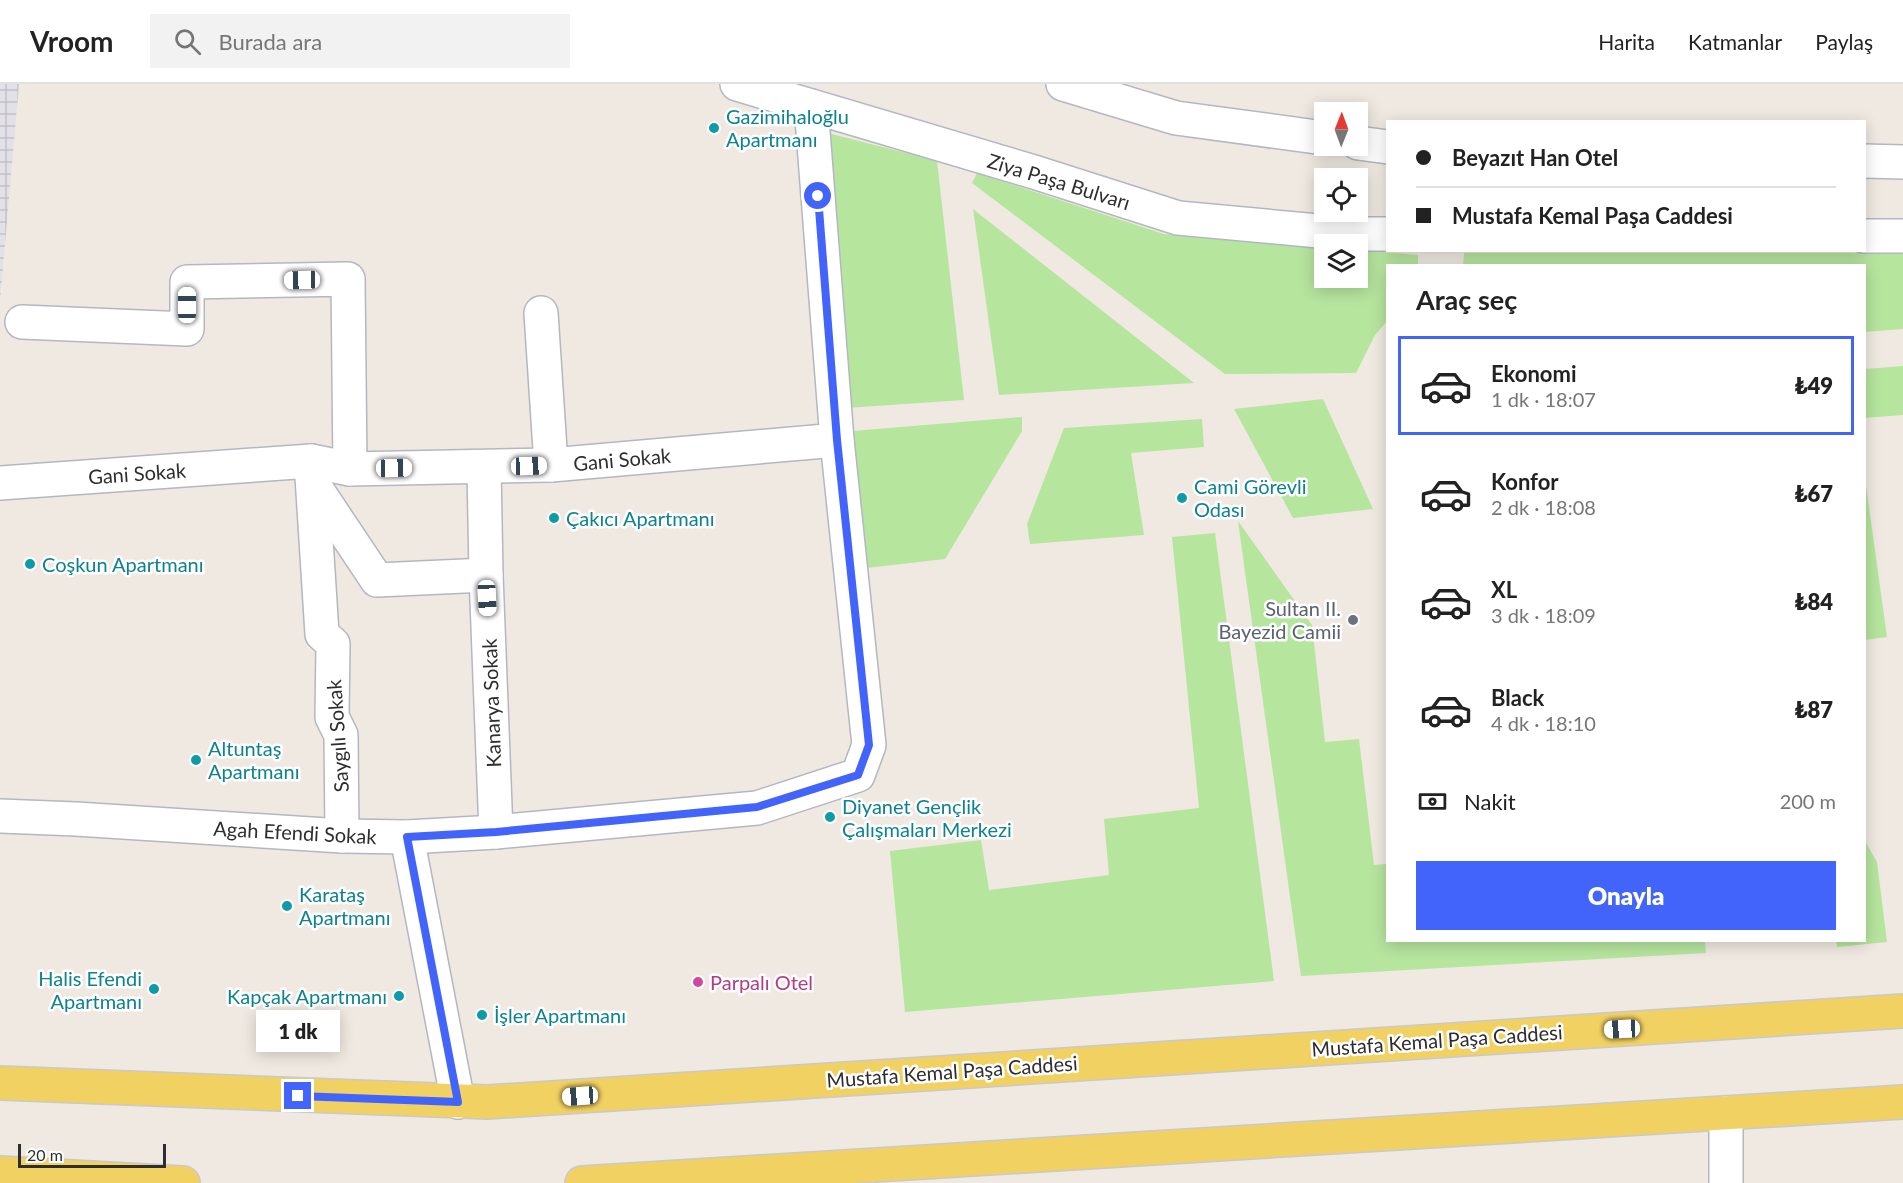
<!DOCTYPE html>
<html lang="tr">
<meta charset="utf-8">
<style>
:root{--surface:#fff;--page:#f2f2f2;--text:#222;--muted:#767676;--line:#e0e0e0;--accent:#4264fb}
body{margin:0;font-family:Lato,sans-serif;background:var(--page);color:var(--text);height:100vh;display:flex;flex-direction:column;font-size:22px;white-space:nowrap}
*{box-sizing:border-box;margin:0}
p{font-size:20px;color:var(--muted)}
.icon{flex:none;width:33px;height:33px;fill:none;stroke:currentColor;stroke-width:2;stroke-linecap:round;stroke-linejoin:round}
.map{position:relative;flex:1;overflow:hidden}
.details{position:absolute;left:1386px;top:180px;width:480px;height:678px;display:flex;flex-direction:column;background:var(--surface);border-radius:0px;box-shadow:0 3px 15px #0003}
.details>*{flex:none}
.hud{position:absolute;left:1386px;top:36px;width:480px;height:132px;border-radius:0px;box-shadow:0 3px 15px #0003;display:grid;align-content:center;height:132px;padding:0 30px;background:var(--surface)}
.needle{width:39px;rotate:1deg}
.fabs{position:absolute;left:1314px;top:18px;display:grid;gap:12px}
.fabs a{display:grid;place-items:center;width:54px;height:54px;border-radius:0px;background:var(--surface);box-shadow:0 3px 15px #0003;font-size:30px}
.scale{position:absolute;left:18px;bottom:15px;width:148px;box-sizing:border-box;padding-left:6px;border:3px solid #2e2e2e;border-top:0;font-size:16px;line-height:21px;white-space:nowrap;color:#2e2e2e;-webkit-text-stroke:4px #fff;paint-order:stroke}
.end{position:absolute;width:27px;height:27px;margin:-14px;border:8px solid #4264fb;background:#fff;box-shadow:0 0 0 3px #fff}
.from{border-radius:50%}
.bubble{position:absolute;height:42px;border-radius:0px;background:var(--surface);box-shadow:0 3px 15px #0003;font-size:20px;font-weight:800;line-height:42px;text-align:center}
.car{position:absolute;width:18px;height:36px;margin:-18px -9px;border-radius:8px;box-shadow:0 0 4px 2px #0007;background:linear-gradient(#fff 24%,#345 0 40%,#fff 0 76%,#345 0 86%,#fff 0)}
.hud b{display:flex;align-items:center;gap:21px;height:57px;font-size:22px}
.hud b+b{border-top:2px solid var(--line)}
.hud i{width:15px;height:15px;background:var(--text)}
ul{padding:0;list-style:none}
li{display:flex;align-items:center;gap:18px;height:99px;margin:0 12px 9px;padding:0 18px;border:3px solid transparent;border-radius:0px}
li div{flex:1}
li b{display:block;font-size:22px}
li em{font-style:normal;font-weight:800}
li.active{border-color:var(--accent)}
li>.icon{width:54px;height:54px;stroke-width:1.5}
h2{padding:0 30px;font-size:27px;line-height:72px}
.pay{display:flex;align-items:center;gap:15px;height:66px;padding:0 30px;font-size:22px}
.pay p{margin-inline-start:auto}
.button{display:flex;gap:12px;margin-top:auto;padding:12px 30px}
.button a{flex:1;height:69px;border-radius:0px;background:var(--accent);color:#fff;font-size:24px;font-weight:800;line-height:69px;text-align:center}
header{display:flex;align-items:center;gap:36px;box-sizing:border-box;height:84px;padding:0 30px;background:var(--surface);border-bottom:2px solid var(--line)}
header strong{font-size:28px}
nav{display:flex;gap:33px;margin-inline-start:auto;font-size:21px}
.search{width:420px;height:54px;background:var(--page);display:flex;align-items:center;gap:15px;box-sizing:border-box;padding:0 21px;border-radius:0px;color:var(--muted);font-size:22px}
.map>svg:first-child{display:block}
.industrial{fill:url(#industrial-grid)}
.grass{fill:#b6e59e}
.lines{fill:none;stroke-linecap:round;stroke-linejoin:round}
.pedestrian-casing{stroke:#b4b7c1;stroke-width:36}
.minor-casing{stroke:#b4b7c1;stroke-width:36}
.tertiary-casing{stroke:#b4b7c1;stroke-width:36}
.primary-casing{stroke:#c9c9c9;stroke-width:36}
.pedestrian{stroke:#fff;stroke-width:33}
.minor{stroke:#fff;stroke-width:33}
.tertiary{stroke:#fff;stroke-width:33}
.primary{stroke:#f2d163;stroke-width:33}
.route{stroke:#4264fb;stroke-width:8}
.culture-dot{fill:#0f9aa8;stroke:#fff;stroke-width:2}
.worship-dot{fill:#6b7280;stroke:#fff;stroke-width:2}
.hotel-dot{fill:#d1479c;stroke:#fff;stroke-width:2}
.labels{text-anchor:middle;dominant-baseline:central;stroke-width:5;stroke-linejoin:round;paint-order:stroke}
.culture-label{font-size:20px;fill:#0d838f;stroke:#fff;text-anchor:start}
.street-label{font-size:20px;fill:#2e2e2e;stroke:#fff}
.worship-label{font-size:20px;fill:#5b616d;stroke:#fff;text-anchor:end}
.hotel-label{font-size:20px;fill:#b23c85;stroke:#fff;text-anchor:start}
</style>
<header>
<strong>Vroom</strong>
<div class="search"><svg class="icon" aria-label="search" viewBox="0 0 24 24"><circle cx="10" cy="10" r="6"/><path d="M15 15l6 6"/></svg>Burada ara</div>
<nav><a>Harita</a><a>Katmanlar</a><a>Paylaş</a></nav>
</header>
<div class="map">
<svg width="1903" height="1099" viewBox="0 0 1903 1099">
<defs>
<pattern id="industrial-grid" width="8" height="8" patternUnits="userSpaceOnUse" patternTransform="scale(1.5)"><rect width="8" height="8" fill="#e3e1e8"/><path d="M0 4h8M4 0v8" fill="none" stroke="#c3c1c7"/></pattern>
</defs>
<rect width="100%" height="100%" fill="#efe9e1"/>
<path class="industrial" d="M 0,0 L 19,0 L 0,217 Z"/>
<g class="grass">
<path d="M 824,48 L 937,77 L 964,316 L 846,324 Z"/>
<path d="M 977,89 L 1164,150 L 1324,163 L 1324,194 L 1358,194 L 1358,166 L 1418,171 L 1418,181 L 1388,182 L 1387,237 L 1375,251 L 1356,289 L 1225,290 L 972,99 Z"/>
<path d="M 973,125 L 1194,299 L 999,311 Z"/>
<path d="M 1464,169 L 1903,169 L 1903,245 L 1865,248 L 1864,182 L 1463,182 Z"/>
<path d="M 1903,282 L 1903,331 L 1865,334 L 1865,285 Z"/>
<path d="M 1323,315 L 1373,425 L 1293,434 L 1234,325 Z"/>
<path d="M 1022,333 L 1022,347 L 945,475 L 866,484 L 853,347 Z"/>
<path d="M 1202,335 L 1204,363 L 1131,369 L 1144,451 L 1030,460 L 1027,440 L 1064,344 Z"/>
<path d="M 1864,387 L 1887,553 L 1865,556 L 1864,556 Z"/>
<path d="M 1238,437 L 1312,541 L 1325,658 L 1359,655 L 1374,781 L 1387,780 L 1388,856 L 1705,856 L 1706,869 L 1301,892 Z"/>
<path d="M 1215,449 L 1274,897 L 905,928 L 890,767 L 981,756 L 989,806 L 1109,791 L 1104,735 L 1199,724 L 1172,453 Z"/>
<path d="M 1865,757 L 1877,778 L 1887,858 L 1837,863 L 1836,857 L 1864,856 Z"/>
</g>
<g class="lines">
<defs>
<path id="pedestrian" d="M 541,229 L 551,381"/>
<g id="minor">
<path d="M 22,238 L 187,245 L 187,198 L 348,195 L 350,385"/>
<path d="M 311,377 L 322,550 L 333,560 L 332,633 L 341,651 L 342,752"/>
<path d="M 484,383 L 486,491 L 496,748"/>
<path d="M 0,399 L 311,377 L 350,385 L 551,381 L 837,356 L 811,22"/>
<path d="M 313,400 L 377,496 L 486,491"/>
<path d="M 0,732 L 76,735 L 342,752 L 407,753 L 496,748 L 757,724 L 858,691 L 869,661 L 837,356"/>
<path d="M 407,753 L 458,1018"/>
<path d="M 1726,1029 L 1726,1099"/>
</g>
<g id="tertiary">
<path d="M 737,0 L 1034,88 L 1178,134 L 1351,150 L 1388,150"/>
<path d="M 1063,0 L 1176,34 L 1324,54"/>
<path d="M 1358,59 L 1388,63"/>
<path d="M 1864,77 L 1903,78"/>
<path d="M 1864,152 L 1903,152"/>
</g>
<g id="primary">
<path d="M 0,999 L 488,1018 L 1903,927"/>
<path d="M 0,1089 L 183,1099"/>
<path d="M 582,1099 L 1903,1018"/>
</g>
</defs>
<use href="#pedestrian" class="pedestrian-casing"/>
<use href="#minor" class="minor-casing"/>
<use href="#tertiary" class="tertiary-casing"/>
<use href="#primary" class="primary-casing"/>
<use href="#pedestrian" class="pedestrian"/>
<use href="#minor" class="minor"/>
<use href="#tertiary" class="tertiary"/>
<use href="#primary" class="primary"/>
</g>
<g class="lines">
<path class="route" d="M 298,1012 L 458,1018 L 407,753 L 496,748 L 757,723 L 858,691 L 869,661 L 837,356 L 818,112"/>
</g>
<g class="culture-dot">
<circle cx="714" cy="44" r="6"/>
<circle cx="1182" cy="414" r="6"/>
<circle cx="554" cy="434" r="6"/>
<circle cx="30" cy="480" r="6"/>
<circle cx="196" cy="676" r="6"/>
<circle cx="830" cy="733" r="6"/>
<circle cx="287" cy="822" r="6"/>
<circle cx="154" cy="905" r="6"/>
<circle cx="399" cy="912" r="6"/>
<circle cx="482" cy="931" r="6"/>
</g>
<circle class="worship-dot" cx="1353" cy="536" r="6"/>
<circle class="hotel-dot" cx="698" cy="898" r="6"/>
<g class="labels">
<g class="culture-label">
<text x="726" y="32">Gazimihaloğlu<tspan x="726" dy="23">Apartmanı</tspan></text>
<text x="1194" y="402">Cami Görevli<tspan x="1194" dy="23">Odası</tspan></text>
<text x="566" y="434">Çakıcı Apartmanı</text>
<text x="42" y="480">Coşkun Apartmanı</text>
<text x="208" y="664">Altuntaş<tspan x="208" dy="23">Apartmanı</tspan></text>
<text x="842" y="722">Diyanet Gençlik<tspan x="842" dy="23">Çalışmaları Merkezi</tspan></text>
<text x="299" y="810">Karataş<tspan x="299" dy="23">Apartmanı</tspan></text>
<text x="142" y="894" text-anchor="end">Halis Efendi<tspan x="142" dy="23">Apartmanı</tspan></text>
<text x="387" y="912" text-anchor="end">Kapçak Apartmanı</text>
<text x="494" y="931">İşler Apartmanı</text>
</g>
<g class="street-label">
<text transform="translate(1059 97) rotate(17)">Ziya Paşa Bulvarı</text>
<text transform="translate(622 375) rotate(-5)">Gani Sokak</text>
<text transform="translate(137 389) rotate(-4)">Gani Sokak</text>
<text transform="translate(491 619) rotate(-92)">Kanarya Sokak</text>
<text transform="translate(337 652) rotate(-94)">Saygılı Sokak</text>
<text transform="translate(295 748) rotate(3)">Agah Efendi Sokak</text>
<text transform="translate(1437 956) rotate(-4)">Mustafa Kemal Paşa Caddesi</text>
<text transform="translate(952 987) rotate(-4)">Mustafa Kemal Paşa Caddesi</text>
</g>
<g class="worship-label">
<text x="1341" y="524">Sultan II.<tspan x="1341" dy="23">Bayezid Camii</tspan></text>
</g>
<g class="hotel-label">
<text x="710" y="898">Parpalı Otel</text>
</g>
</g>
</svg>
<div class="fabs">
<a><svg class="needle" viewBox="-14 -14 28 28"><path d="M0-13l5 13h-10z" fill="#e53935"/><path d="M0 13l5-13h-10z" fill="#767676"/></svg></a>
<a><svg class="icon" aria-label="locate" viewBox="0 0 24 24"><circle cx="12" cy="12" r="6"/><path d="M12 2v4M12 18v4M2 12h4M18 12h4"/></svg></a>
<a><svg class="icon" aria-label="layers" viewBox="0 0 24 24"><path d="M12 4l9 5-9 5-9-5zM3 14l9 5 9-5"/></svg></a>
</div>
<div class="scale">20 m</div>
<i class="end from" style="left:818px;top:112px"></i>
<i class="end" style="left:298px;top:1012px"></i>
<div class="bubble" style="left:256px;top:926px;width:84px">1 dk</div>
<i class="car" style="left:302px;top:196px;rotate:269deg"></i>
<i class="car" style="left:187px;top:221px;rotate:0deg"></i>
<i class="car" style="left:529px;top:382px;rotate:88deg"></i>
<i class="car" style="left:394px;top:384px;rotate:89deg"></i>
<i class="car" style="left:487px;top:514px;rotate:177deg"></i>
<i class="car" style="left:1622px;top:945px;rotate:267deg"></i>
<i class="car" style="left:580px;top:1012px;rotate:266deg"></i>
<div class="hud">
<b><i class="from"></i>Beyazıt Han Otel</b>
<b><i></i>Mustafa Kemal Paşa Caddesi</b>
</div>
<section class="details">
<h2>Araç seç</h2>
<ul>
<li class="active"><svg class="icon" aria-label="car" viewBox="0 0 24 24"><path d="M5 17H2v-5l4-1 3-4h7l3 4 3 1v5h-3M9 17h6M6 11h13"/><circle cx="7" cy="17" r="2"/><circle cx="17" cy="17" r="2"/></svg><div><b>Ekonomi</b><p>1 dk · 18:07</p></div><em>₺49</em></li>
<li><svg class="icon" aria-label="car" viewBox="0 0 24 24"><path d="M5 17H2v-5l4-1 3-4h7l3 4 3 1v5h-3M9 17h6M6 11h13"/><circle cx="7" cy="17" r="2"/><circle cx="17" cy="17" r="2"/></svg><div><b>Konfor</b><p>2 dk · 18:08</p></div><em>₺67</em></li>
<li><svg class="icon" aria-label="car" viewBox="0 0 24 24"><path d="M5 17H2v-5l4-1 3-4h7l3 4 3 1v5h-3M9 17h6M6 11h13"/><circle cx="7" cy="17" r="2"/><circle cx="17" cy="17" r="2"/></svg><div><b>XL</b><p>3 dk · 18:09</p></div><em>₺84</em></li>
<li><svg class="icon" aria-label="car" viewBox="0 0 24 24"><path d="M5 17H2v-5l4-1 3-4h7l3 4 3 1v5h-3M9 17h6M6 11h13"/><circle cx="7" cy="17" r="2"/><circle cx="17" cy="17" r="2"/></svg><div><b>Black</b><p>4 dk · 18:10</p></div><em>₺87</em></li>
</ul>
<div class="pay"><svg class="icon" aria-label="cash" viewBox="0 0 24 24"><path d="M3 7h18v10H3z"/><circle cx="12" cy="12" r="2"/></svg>Nakit<p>200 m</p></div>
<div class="button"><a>Onayla</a></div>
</section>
</div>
